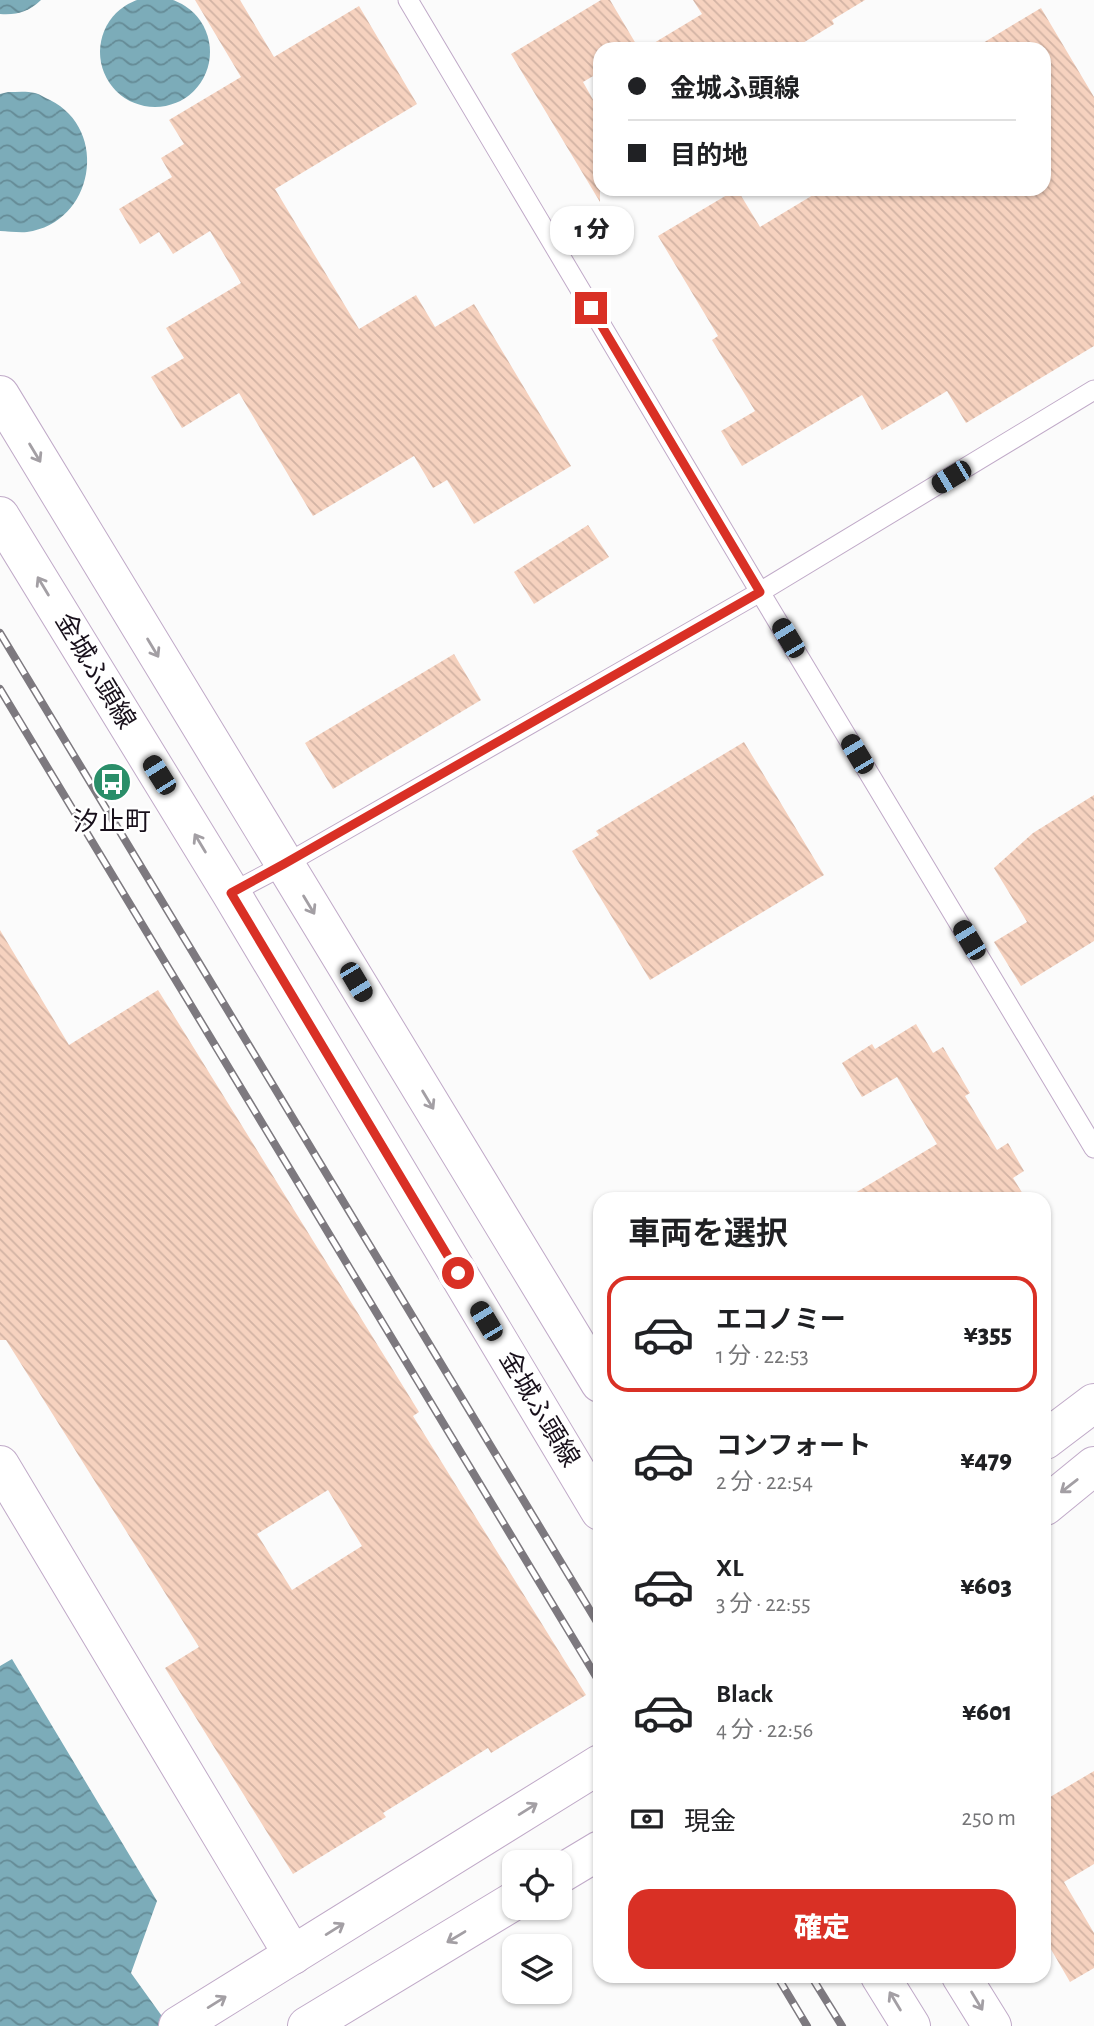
<!DOCTYPE html>
<html lang="ja">
<meta charset="utf-8">
<style>
:root{--surface:#fff;--page:#f2f2f2;--text:#202124;--muted:#757577;--line:#e0e0e0;--accent:#d93025}
body{margin:0;font-family:"Alegreya Sans","Noto Sans JP",sans-serif;background:var(--page);color:var(--text);height:100vh;display:flex;flex-direction:column;font-size:26px;white-space:nowrap}
*{box-sizing:border-box;margin:0}
p{font-size:23px;color:var(--muted)}
.icon{flex:none;width:38px;height:38px;fill:none;stroke:currentColor;stroke-width:2;stroke-linecap:round;stroke-linejoin:round}
.map{position:relative;flex:1;overflow:hidden}
.panel{position:absolute;left:593px;top:1192px;width:458px;height:791px;display:flex;flex-direction:column;background:var(--surface);border-radius:21px;box-shadow:0 2px 5px #0004}
.panel>*{flex:none}
.hud{position:absolute;left:593px;top:42px;width:458px;height:154px;border-radius:21px;box-shadow:0 2px 5px #0004;display:grid;align-content:center;height:154px;padding:0 35px;background:var(--surface)}
.buttons{position:absolute;left:502px;top:1850px;display:grid;gap:14px}
.buttons a{display:grid;place-items:center;width:70px;height:70px;border-radius:14px;background:var(--surface);box-shadow:0 2px 5px #0004;font-size:35px}
.end{position:absolute;width:32px;height:32px;margin:-16px;border:9px solid #d93025;background:#fff;box-shadow:0 0 0 4px #fff}
.from{border-radius:50%}
.bubble{position:absolute;height:49px;border-radius:21px;background:var(--surface);box-shadow:0 2px 5px #0004;font-size:23px;font-weight:800;line-height:49px;text-align:center}
.car{position:absolute;width:21px;height:42px;margin:-21px -10px;border-radius:9px;box-shadow:0 0 5px 2px #0007;background:linear-gradient(#222 24%,#8ab4d8 0 40%,#222 0 76%,#8ab4d8 0 86%,#222 0)}
.hud b{display:flex;align-items:center;gap:24px;height:66px;font-size:26px}
.hud b+b{border-top:2px solid var(--line)}
.hud i{width:18px;height:18px;background:var(--text)}
ul{padding:0;list-style:none}
li{display:flex;align-items:center;gap:21px;height:116px;margin:0 14px 10px;padding:0 21px;border:4px solid transparent;border-radius:21px}
li div{flex:1}
li b{display:block;font-size:26px}
li em{font-style:normal;font-weight:800}
li.active{border-color:var(--accent)}
li>.icon{width:63px;height:63px;stroke-width:1.5}
h2{padding:0 35px;font-size:32px;line-height:84px}
.pay{display:flex;align-items:center;gap:18px;height:77px;padding:0 35px;font-size:26px}
.pay p{margin-inline-start:auto}
.primary-button{display:flex;gap:14px;margin-top:auto;padding:14px 35px}
.primary-button a{flex:1;height:80px;border-radius:21px;background:var(--accent);color:#fff;font-size:28px;font-weight:800;line-height:80px;text-align:center}
.map>svg:first-child{display:block}
.water{fill:url(#water-waves)}
.building{fill:url(#building-back-hatch);fill-rule:evenodd}
.lines{fill:none;stroke-linecap:round;stroke-linejoin:round}
.lane-casing{stroke:#c0aac8;stroke-width:21}
.secondary-casing{stroke:#c0aac8;stroke-width:40}
.primary-casing{stroke:#c0aac8;stroke-width:40}
.lane{stroke:#fff;stroke-width:19}
.secondary{stroke:#fff;stroke-width:38}
.primary{stroke:#fff;stroke-width:38}
.rail-casing{stroke:#7d797f;stroke-width:8}
.rail{stroke:#fff;stroke-width:5;stroke-dasharray:16;stroke-linecap:butt}
.oneway{stroke:#a39fa4}
.route{stroke:#d93025;stroke-width:9}
.labels{text-anchor:middle;dominant-baseline:central;stroke-width:5;stroke-linejoin:round;paint-order:stroke}
.street-label{font-size:26px;fill:#18101b;stroke:#fff}
.poi-label{font-size:26px;fill:#18101b;stroke:#fff}
</style>
<div class="map">
<svg width="1094" height="2026" viewBox="0 0 1094 2026">
<defs>
<pattern id="water-waves" width="16" height="10" patternUnits="userSpaceOnUse" patternTransform="scale(1.75)"><rect width="16" height="10" fill="#7cacb9"/><path d="M0 5q4-4 8 0t8 0" fill="none" stroke="#658b96"/></pattern>
<pattern id="building-back-hatch" width="6" height="6" patternUnits="userSpaceOnUse" patternTransform="scale(1.75)"><rect width="6" height="6" fill="#f6d2bf"/><path d="M-1 5l2 2M0 0l6 6M5-1l2 2" fill="none" stroke="#d2b3a4"/></pattern>
</defs>
<rect width="100%" height="100%" fill="#fbfbfb"/>
<g class="water">
<circle cx="155" cy="52" r="55"/>
<path d="M 0,0 L 41,0 C 28,12 18,15 0,14 Z"/>
<path d="M 8,92 C 17,92 27,91 35,93 C 40,94 45,98 50,100 C 110,130 94,223 27,232 C 19,233 8,231 0,231 L 0,94 Z"/>
<path d="M 12,1659 L 157,1901 L 131,1973 L 169,2026 L 0,2026 L 0,1666 Z"/>
</g>
<g class="building">
<path d="M 195,0 L 240,0 L 274,57 L 359,6 L 417,104 L 275,189 L 359,329 L 416,295 L 435,327 L 474,304 L 571,466 L 474,524 L 447,480 L 433,488 L 414,456 L 313,516 L 239,393 L 182,428 L 151,377 L 184,358 L 166,328 L 241,283 L 210,231 L 173,254 L 159,232 L 140,244 L 119,209 L 172,177 L 161,158 L 184,144 L 169,120 L 241,77 Z"/>
<path d="M 601,0 L 610,0 L 639,49 L 600,49 L 600,72 L 583,82 L 600,112 L 600,202 L 511,54 Z"/>
<path d="M 693,0 L 865,0 L 832,20 L 834,24 L 793,49 L 644,49 L 702,14 Z"/>
<path d="M 1041,8 L 1094,97 L 1094,346 L 966,423 L 947,391 L 882,430 L 862,395 L 742,466 L 721,431 L 755,411 L 712,340 L 718,336 L 658,236 L 737,189 L 760,227 L 823,189 L 1045,189 L 1045,49 L 973,49 Z"/>
<path d="M 588,525 L 609,557 L 534,604 L 514,572 Z"/>
<path d="M 454,654 L 481,700 L 333,789 L 305,743 Z"/>
<path d="M 744,742 L 824,875 L 650,980 L 572,851 L 599,835 L 596,831 Z"/>
<path d="M 1094,795 L 1094,941 L 1021,986 L 994,942 L 1027,922 L 994,868 L 1033,833 Z"/>
<path d="M 0,930 L 69,1045 L 158,990 L 419,1412 L 413,1416 L 586,1695 L 491,1753 L 488,1748 L 383,1813 L 386,1817 L 293,1874 L 165,1668 L 199,1647 L 6,1340 L 0,1340 ZM 328,1490 L 362,1546 L 292,1590 L 257,1534 Z"/>
<path d="M 916,1024 L 933,1053 L 943,1047 L 970,1093 L 965,1096 L 997,1150 L 1008,1143 L 1024,1171 L 1013,1178 L 1026,1199 L 845,1199 L 937,1144 L 897,1077 L 862,1097 L 842,1063 L 872,1044 L 875,1049 Z"/>
<path d="M 1094,1771 L 1094,1864 L 1064,1882 L 1094,1933 L 1094,1968 L 1070,1982 L 1045,1939 L 1045,1800 Z"/>
</g>
<g class="lines">
<defs>
<g id="lane">
<path d="M 408,0 L 760,592 L 1094,1148"/>
<path d="M 231,893 L 284,865 L 760,592 L 1094,390"/>
</g>
<g id="secondary">
<path d="M 1045,1440 L 1094,1403"/>
<path d="M 0,1465 L 293,1955"/>
<path d="M 1045,1506 L 1094,1466"/>
<path d="M 560,1874 L 600,1850"/>
<path d="M 178,2026 L 600,1764"/>
<path d="M 307,2026 L 514,1901"/>
</g>
<g id="primary">
<path d="M 0,395 L 600,1383"/>
<path d="M 0,516 L 231,893 L 600,1511"/>
<path d="M 880,1976 L 911,2026"/>
<path d="M 961,1976 L 992,2026"/>
</g>
</defs>
<use href="#lane" class="lane-casing"/>
<use href="#secondary" class="secondary-casing"/>
<use href="#primary" class="primary-casing"/>
<use href="#lane" class="lane"/>
<use href="#secondary" class="secondary"/>
<use href="#primary" class="primary"/>
<defs>
<g id="rail">
<path d="M 0,633 L 600,1627"/>
<path d="M 0,689 L 600,1683"/>
<path d="M 777,1976 L 807,2026"/>
<path d="M 811,1976 L 842,2026"/>
</g>
</defs>
<use href="#rail" class="rail-casing"/>
<use href="#rail" class="rail"/>
</g>
<defs><path id="oneway-shaft" d="M-6 0H5M1.5-3L5.5 0L1.5 3" fill="none" stroke-width="1.6" stroke-linecap="round" stroke-linejoin="round" transform="scale(1.75)"/></defs>
<g class="oneway">
<use href="#oneway-shaft" transform="translate(35 453) rotate(59)"/>
<use href="#oneway-shaft" transform="translate(43 586) rotate(-121)"/>
<use href="#oneway-shaft" transform="translate(153 648) rotate(59)"/>
<use href="#oneway-shaft" transform="translate(200 843) rotate(-121)"/>
<use href="#oneway-shaft" transform="translate(309 905) rotate(59)"/>
<use href="#oneway-shaft" transform="translate(428 1100) rotate(59)"/>
<use href="#oneway-shaft" transform="translate(1069 1486) rotate(142)"/>
<use href="#oneway-shaft" transform="translate(528 1809) rotate(-32)"/>
<use href="#oneway-shaft" transform="translate(335 1929) rotate(-32)"/>
<use href="#oneway-shaft" transform="translate(456 1937) rotate(149)"/>
<use href="#oneway-shaft" transform="translate(895 2001) rotate(-121)"/>
<use href="#oneway-shaft" transform="translate(977 2001) rotate(59)"/>
<use href="#oneway-shaft" transform="translate(217 2002) rotate(-32)"/>
</g>
<g class="lines">
<path class="route" d="M 458,1273 L 231,893 L 284,864 L 760,592 L 591,308"/>
</g>
<defs>
<symbol id="bus-disc" viewBox="-11 -11 22 22"><circle r="9.5" fill="#2a8e69" stroke="#fff"/><path d="M-5-6H5V4H4V6H2V4H-2V6H-4V4H-5ZM-3.5-4V0h7V-4ZM-3.5 1.2v1.5H-2V1.2ZM2 1.2v1.5H3.5V1.2Z" fill="#fff"/></symbol>
</defs>
<g fill-rule="evenodd">
<use href="#bus-disc" x="90" y="760" width="44" height="44"/>
</g>
<g class="labels">
<g class="street-label">
<text transform="translate(95 671) rotate(59)">金城ふ頭線</text>
<text transform="translate(539 1409) rotate(59)">金城ふ頭線</text>
</g>
<g class="poi-label">
<text x="112" y="822">汐止町</text>
</g>
</g>
</svg>
<div class="buttons">
<a><svg class="icon" aria-label="locate" viewBox="0 0 24 24"><circle cx="12" cy="12" r="6"/><path d="M12 2v4M12 18v4M2 12h4M18 12h4"/></svg></a>
<a><svg class="icon" aria-label="layers" viewBox="0 0 24 24"><path d="M12 4l9 5-9 5-9-5zM3 14l9 5 9-5"/></svg></a>
</div>
<i class="end from" style="left:458px;top:1273px"></i>
<i class="end" style="left:591px;top:308px"></i>
<div class="bubble" style="left:550px;top:206px;width:84px">1 分</div>
<i class="car" style="left:951px;top:477px;rotate:239deg"></i>
<i class="car" style="left:788px;top:638px;rotate:329deg"></i>
<i class="car" style="left:857px;top:754px;rotate:329deg"></i>
<i class="car" style="left:159px;top:775px;rotate:328deg"></i>
<i class="car" style="left:969px;top:940px;rotate:329deg"></i>
<i class="car" style="left:356px;top:982px;rotate:149deg"></i>
<i class="car" style="left:486px;top:1321px;rotate:329deg"></i>
<div class="hud">
<b><i class="from"></i>金城ふ頭線</b>
<b><i></i>目的地</b>
</div>
<section class="panel">
<h2>車両を選択</h2>
<ul>
<li class="active"><svg class="icon" aria-label="car" viewBox="0 0 24 24"><path d="M5 17H2v-5l4-1 3-4h7l3 4 3 1v5h-3M9 17h6M6 11h13"/><circle cx="7" cy="17" r="2"/><circle cx="17" cy="17" r="2"/></svg><div><b>エコノミー</b><p>1 分 · 22:53</p></div><em>¥355</em></li>
<li><svg class="icon" aria-label="car" viewBox="0 0 24 24"><path d="M5 17H2v-5l4-1 3-4h7l3 4 3 1v5h-3M9 17h6M6 11h13"/><circle cx="7" cy="17" r="2"/><circle cx="17" cy="17" r="2"/></svg><div><b>コンフォート</b><p>2 分 · 22:54</p></div><em>¥479</em></li>
<li><svg class="icon" aria-label="car" viewBox="0 0 24 24"><path d="M5 17H2v-5l4-1 3-4h7l3 4 3 1v5h-3M9 17h6M6 11h13"/><circle cx="7" cy="17" r="2"/><circle cx="17" cy="17" r="2"/></svg><div><b>XL</b><p>3 分 · 22:55</p></div><em>¥603</em></li>
<li><svg class="icon" aria-label="car" viewBox="0 0 24 24"><path d="M5 17H2v-5l4-1 3-4h7l3 4 3 1v5h-3M9 17h6M6 11h13"/><circle cx="7" cy="17" r="2"/><circle cx="17" cy="17" r="2"/></svg><div><b>Black</b><p>4 分 · 22:56</p></div><em>¥601</em></li>
</ul>
<div class="pay"><svg class="icon" aria-label="cash" viewBox="0 0 24 24"><path d="M3 7h18v10H3z"/><circle cx="12" cy="12" r="2"/></svg>現金<p>250 m</p></div>
<div class="primary-button"><a>確定</a></div>
</section>
</div>
